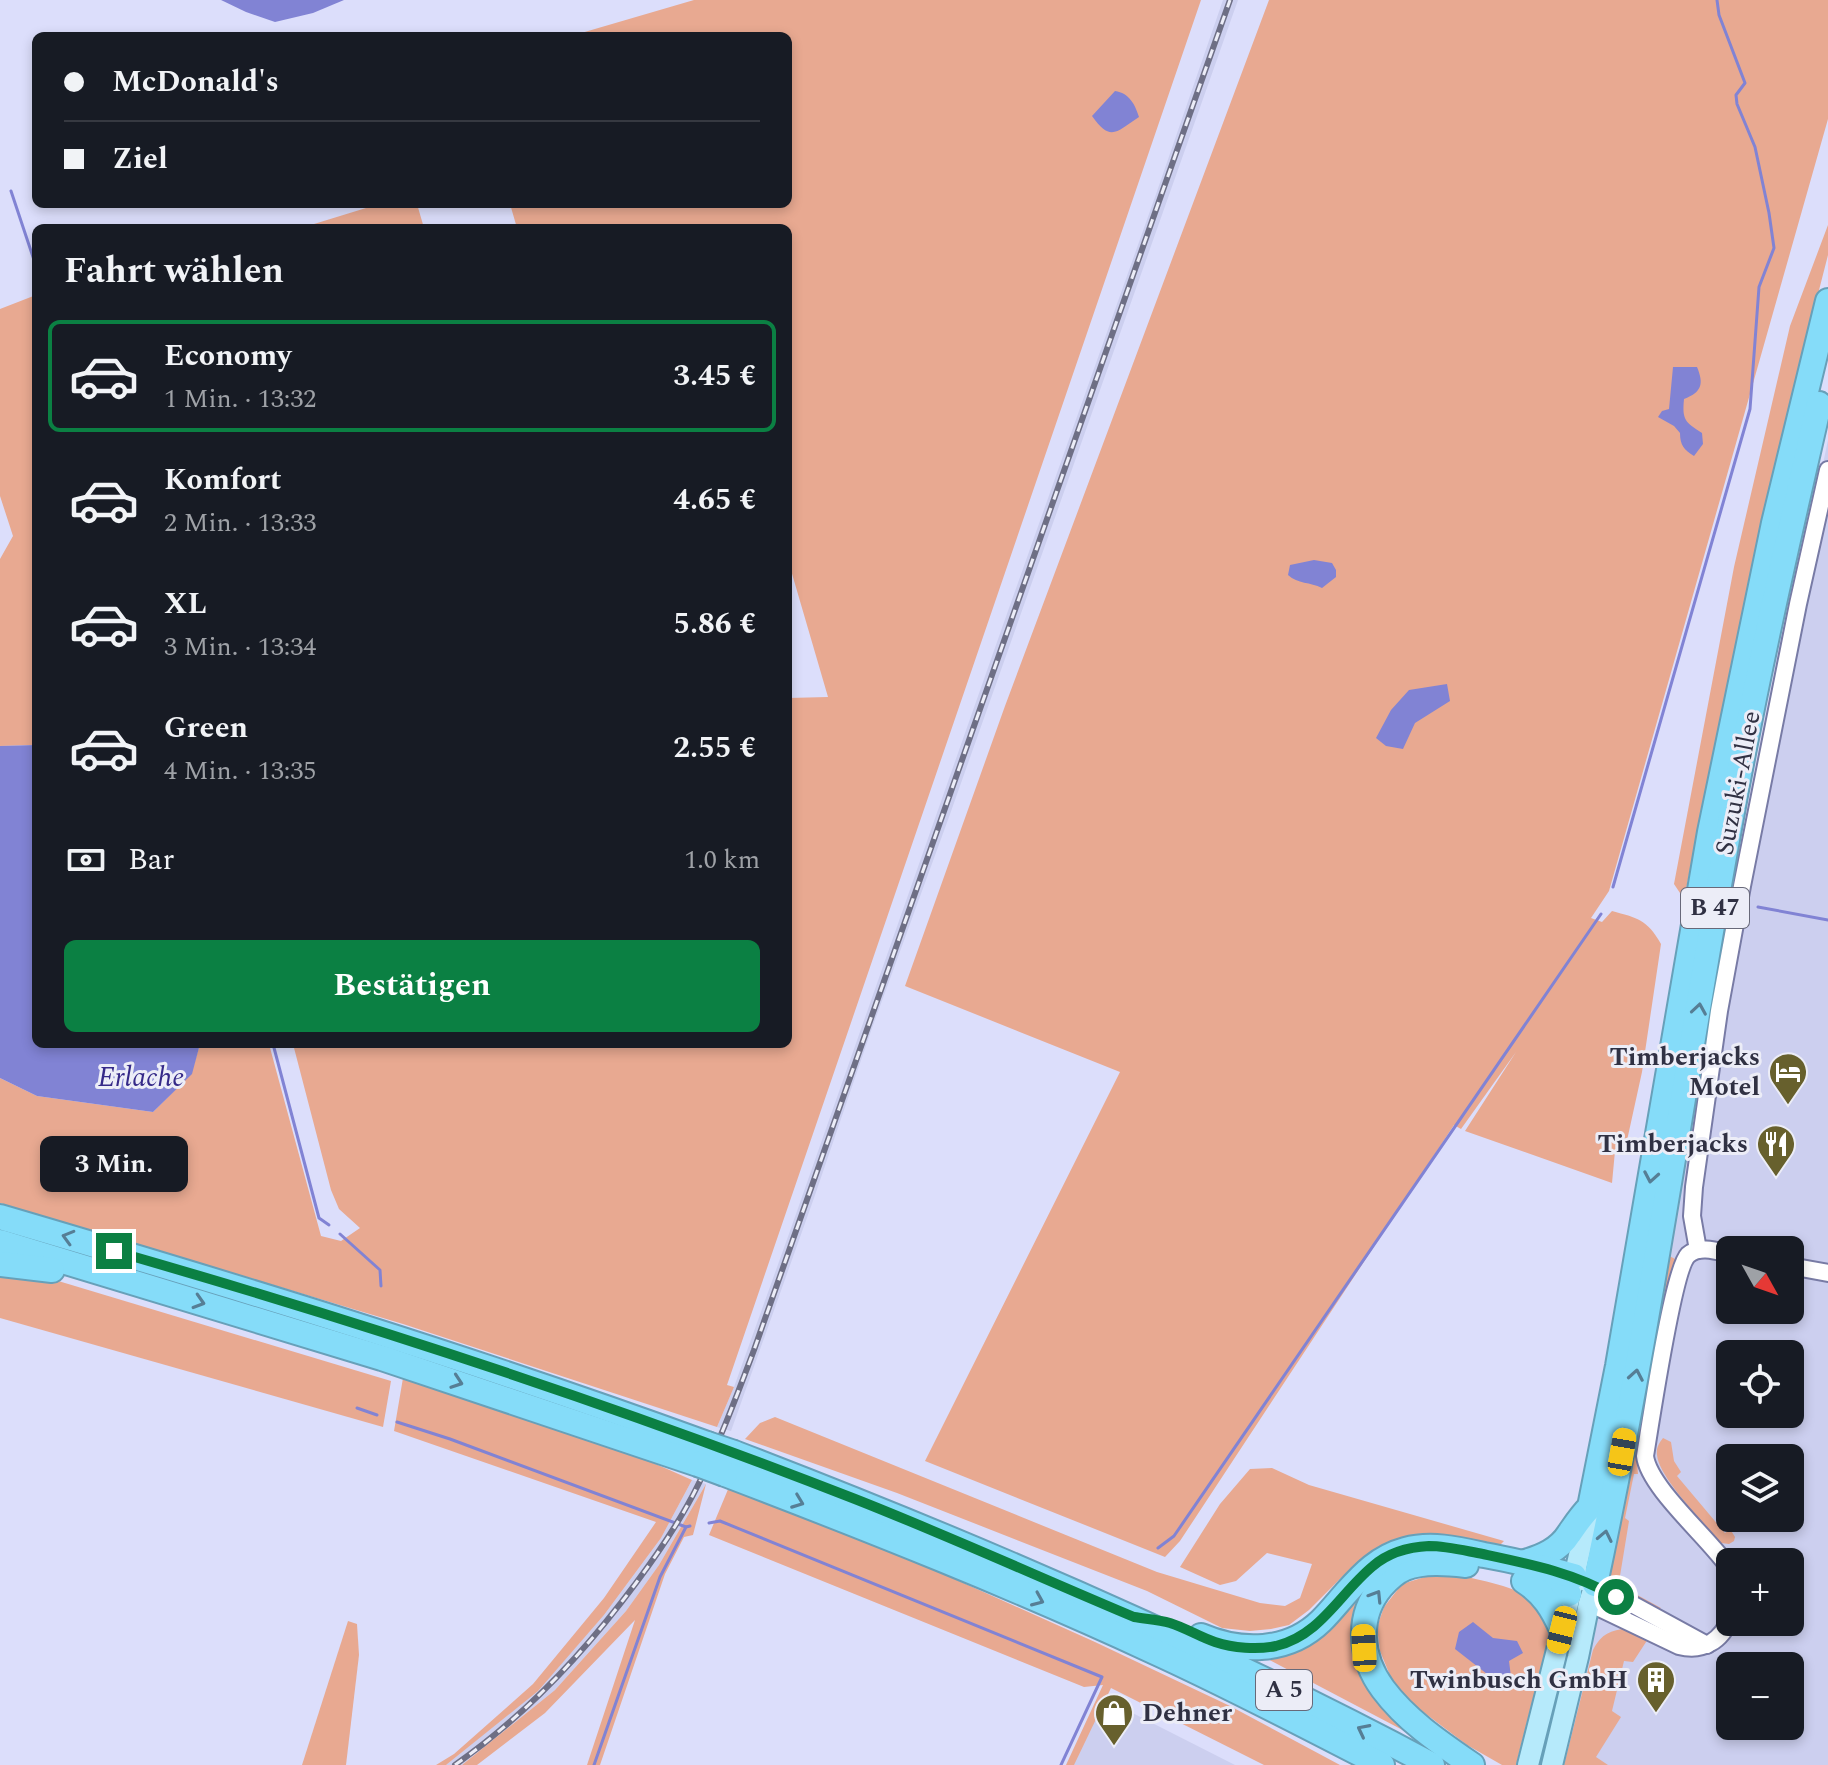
<!DOCTYPE html>
<html lang="de">
<meta charset="utf-8">
<style>
:root{--surface:#171b24;--page:#20242c;--text:#f1f3f6;--muted:#9ea1a6;--line:#363941;--accent:#0b8043}
body{margin:0;font-family:Spectral,serif;background:var(--page);color:var(--text);height:100vh;display:flex;flex-direction:column;font-size:30px;white-space:nowrap}
*{box-sizing:border-box;margin:0}
p{font-size:26px;color:var(--muted)}
.icon{flex:none;width:44px;height:44px;fill:none;stroke:currentColor;stroke-width:2;stroke-linecap:round;stroke-linejoin:round}
.map{position:relative;flex:1;overflow:hidden}
.side{position:absolute;left:32px;top:224px;width:760px;height:824px;display:flex;flex-direction:column;background:var(--surface);border-radius:12px;box-shadow:0 4px 12px #0003}
.side>*{flex:none}
.top-card{position:absolute;left:32px;top:32px;width:760px;height:176px;border-radius:12px;box-shadow:0 4px 12px #0003;display:grid;align-content:center;height:176px;padding:0 32px;background:var(--surface)}
.needle{width:52px;rotate:130deg}
.buttons{position:absolute;left:1716px;top:1236px;display:grid;gap:16px}
.buttons a{display:grid;place-items:center;width:88px;height:88px;border-radius:12px;background:var(--surface);box-shadow:0 4px 12px #0003;font-size:40px}
.end{position:absolute;width:36px;height:36px;margin:-18px;border:10px solid #0b8043;background:#fff;box-shadow:0 0 0 4px #fff}
.from{border-radius:50%}
.bubble{position:absolute;height:56px;border-radius:12px;background:var(--surface);box-shadow:0 4px 12px #0003;font-size:26px;font-weight:700;line-height:56px;text-align:center}
.car{position:absolute;width:24px;height:48px;margin:-24px -12px;border-radius:10px;box-shadow:0 0 6px 2px #0007;background:linear-gradient(#f5c518 24%,#345 0 40%,#f5c518 0 76%,#345 0 86%,#f5c518 0)}
.top-card b{display:flex;align-items:center;gap:28px;height:76px;font-size:30px}
.top-card b+b{border-top:2px solid var(--line)}
.top-card i{width:20px;height:20px;background:var(--text)}
ul{padding:0;list-style:none}
li{display:flex;align-items:center;gap:24px;height:112px;margin:0 16px 12px;padding:0 16px;border:4px solid transparent;border-radius:12px}
li div{flex:1}
li b{display:block;font-size:30px}
li em{font-style:normal;font-weight:700}
li.current{border-color:var(--accent)}
li>.icon{width:72px;height:72px;stroke-width:1.5}
h2{padding:0 32px;font-size:36px;line-height:96px}
.pay{display:flex;align-items:center;gap:20px;height:88px;padding:0 32px;font-size:30px}
.pay p{margin-inline-start:auto}
.button{display:flex;gap:16px;margin-top:auto;padding:16px 32px}
.button a{flex:1;height:92px;border-radius:12px;background:var(--accent);color:#fff;font-size:32px;font-weight:700;line-height:92px;text-align:center}
.map>svg:first-child{display:block}
.built{fill:#cccfef;fill-rule:evenodd}
.green{fill:#e8a991}
.water{fill:#8183d4}
.lines{fill:none;stroke-linecap:round;stroke-linejoin:round}
.stream{stroke:#8183d4;stroke-width:3}
.minor-casing{stroke:#787ba5;stroke-width:20}
.major-casing{stroke:#67a0b9;stroke-width:24}
.highway-casing{stroke:#67a0b9;stroke-width:28}
.minor{stroke:#fff;stroke-width:16}
.major{stroke:#b6eafb;stroke-width:20}
.highway{stroke:#85dcf9;stroke-width:24}
.rail-casing{stroke:#6e6f85;stroke-width:6}
.rail{stroke:#ecedf7;stroke-width:3;stroke-dasharray:9;stroke-linecap:butt}
.highway-bridge-casing{stroke:#67a0b9;stroke-width:28;stroke-linecap:butt}
.highway-bridge{stroke:#85dcf9;stroke-width:24}
.oneway{stroke:#567e95}
.route{stroke:#0b8043;stroke-width:10}
.labels{text-anchor:middle;dominant-baseline:central;stroke-width:6;stroke-linejoin:round;paint-order:stroke}
.shield{fill:#ecedf7;stroke:#686979;stroke-width:2}
.shield-label{font-size:24px;font-weight:bold;fill:#303143}
.street-label{font-size:26px;fill:#303143;stroke:#ecedf7}
.poi-label{font-size:26px;font-weight:bold;fill:#303143;stroke:#ecedf7;text-anchor:end}
.water-label{font-size:28px;font-style:italic;fill:#352988;stroke:#ecedf7}
</style>
<div class="map">
<svg width="1828" height="1765" viewBox="0 0 1828 1765">
<rect width="100%" height="100%" fill="#dcdefb"/>
<g class="built">
<path d="M 1223,0 L 1238,0 L 949,817 L 871,1031 L 814,1198 L 731,1431 L 717,1427 L 734,1387 L 790,1231 L 1003,625 L 1155,197 Z"/>
<path d="M 1828,440 L 1828,1765 L 1557,1765 L 1665,1247 L 1760,762 ZM 1730,1250 L 1790,1250 L 1790,1310 L 1730,1310 ZM 1730,1354 L 1790,1354 L 1790,1414 L 1730,1414 ZM 1730,1458 L 1790,1458 L 1790,1518 L 1730,1518 ZM 1730,1562 L 1790,1562 L 1790,1622 L 1730,1622 ZM 1730,1666 L 1790,1666 L 1790,1726 L 1730,1726 Z"/>
<path d="M 692,1480 L 706,1484 L 659,1565 L 626,1611 L 555,1690 L 462,1765 L 446,1765 L 538,1690 L 604,1615 L 661,1538 Z"/>
<path d="M 1101,1697 L 1235,1765 L 1070,1765 Z"/>
</g>
<g class="green">
<path d="M 694,0 L 1201,0 L 727,1385 L 734,1387 L 717,1427 L 403,1324 L 0,1203 L 0,1078 L 37,1096 L 153,1112 L 191,1074 L 200,1044 L 269,1044 L 321,1236 L 341,1241 L 360,1228 L 339,1209 L 331,1190 L 293,1044 L 788,1044 L 788,698 L 828,697 L 788,560 L 788,228 L 517,228 L 510,204 L 788,204 L 788,36 L 571,36 Z"/>
<path d="M 1269,0 L 1828,0 L 1828,119 L 1609,891 L 1591,918 L 1602,922 L 1612,911 C 1637,918 1647,919 1661,944 L 1642,1072 L 1626,1145 L 1615,1151 L 1612,1183 L 1465,1131 L 1516,1052 L 1461,1129 L 1454,1125 L 1180,1541 L 1165,1557 L 925,1461 L 1120,1072 L 905,986 L 1005,706 Z"/>
<path d="M 379,204 L 417,204 L 424,228 L 301,228 Z"/>
<path d="M 1828,225 L 1828,255 L 1795,384 L 1731,665 L 1684,899 L 1674,884 L 1734,567 L 1790,326 Z"/>
<path d="M 36,295 L 36,745 L 0,746 L 0,559 L 13,536 L 0,496 L 0,309 Z"/>
<path d="M 1666,1254 L 1675,1259 L 1637,1462 L 1638,1474 L 1634,1474 L 1625,1518 L 1629,1521 L 1619,1582 L 1621,1586 L 1661,1608 L 1655,1609 L 1617,1591 L 1608,1580 Z"/>
<path d="M 0,1272 L 55,1280 L 391,1381 L 383,1427 L 0,1318 Z"/>
<path d="M 403,1378 C 501,1408 599,1437 692,1480 L 661,1538 L 604,1615 L 538,1691 L 446,1765 L 436,1765 L 454,1754 L 533,1684 L 604,1598 L 656,1522 L 394,1431 Z"/>
<path d="M 775,1417 L 1157,1572 L 1260,1603 L 1285,1606 L 1300,1598 L 1312,1564 L 1267,1553 L 1236,1581 L 1220,1585 L 1180,1567 L 1220,1504 L 1250,1469 L 1272,1468 L 1309,1485 L 1504,1541 L 1497,1548 L 1373,1552 L 1347,1572 L 1309,1610 L 1289,1625 L 1271,1629 L 1250,1631 L 1222,1628 L 1147,1591 L 897,1493 L 745,1439 L 760,1423 Z"/>
<path d="M 1663,1438 L 1671,1442 L 1674,1461 L 1681,1472 L 1677,1476 L 1725,1533 L 1730,1529 L 1735,1537 L 1734,1541 L 1729,1544 L 1721,1543 C 1705,1524 1659,1478 1657,1455 C 1656,1448 1659,1443 1663,1438 Z"/>
<path d="M 706,1484 L 693,1535 L 684,1537 L 665,1574 L 600,1765 L 587,1765 L 635,1620 L 545,1713 L 477,1765 L 462,1765 L 555,1690 L 626,1611 L 659,1565 Z"/>
<path d="M 729,1487 L 908,1558 L 1095,1642 L 1230,1706 L 1340,1765 L 1264,1765 L 1111,1688 L 1074,1765 L 1066,1765 L 1103,1685 L 1084,1687 L 709,1535 Z"/>
<path d="M 1448,1573 C 1469,1578 1520,1586 1533,1601 C 1542,1611 1545,1624 1549,1636 L 1516,1765 L 1502,1765 L 1467,1745 L 1410,1702 L 1391,1678 L 1380,1651 L 1377,1627 L 1384,1607 L 1402,1584 L 1428,1576 Z"/>
<path d="M 1379,1577 L 1354,1621 L 1433,1746 L 1264,1657 L 1302,1645 L 1325,1635 L 1348,1607 Z"/>
<path d="M 348,1621 L 357,1624 L 359,1655 L 346,1765 L 302,1765 Z"/>
<path d="M 1628,1628 L 1648,1639 L 1633,1662 L 1624,1661 L 1612,1711 L 1621,1717 L 1596,1757 L 1608,1765 L 1564,1765 L 1593,1650 C 1602,1633 1610,1631 1628,1628 Z"/>
</g>
<g class="water">
<path d="M 221,0 L 344,0 L 313,13 L 275,22 L 246,12 Z"/>
<path d="M 1115,91 C 1129,93 1135,104 1139,117 C 1117,131 1111,143 1092,116 Z"/>
<path d="M 1673,367 L 1697,367 C 1704,384 1702,392 1684,399 C 1682,420 1685,422 1702,433 L 1703,444 L 1694,456 C 1684,450 1680,445 1680,433 L 1674,426 L 1658,417 L 1662,411 L 1669,409 Z"/>
<path d="M 1314,560 L 1332,563 L 1336,570 L 1336,577 L 1322,588 C 1310,582 1298,584 1288,575 L 1290,565 Z"/>
<path d="M 1447,684 L 1450,701 L 1415,723 L 1403,749 L 1386,746 L 1376,738 L 1391,710 L 1409,690 Z"/>
<path d="M 36,745 L 36,1044 L 200,1044 L 192,1074 L 153,1112 L 37,1096 L 0,1078 L 0,746 Z"/>
<path d="M 1473,1622 L 1493,1638 L 1517,1641 L 1523,1653 L 1509,1661 L 1511,1677 L 1496,1681 L 1455,1649 L 1459,1632 Z"/>
</g>
<g class="lines">
<g class="stream">
<path d="M 11,191 L 36,266"/>
<path d="M 1613,887 L 1750,409 L 1759,287 L 1774,248 L 1769,213 L 1755,147 L 1737,104 L 1736,95 L 1745,83 L 1719,15 L 1717,0"/>
<path d="M 1758,907 L 1828,920"/>
<path d="M 273,1044 L 319,1218 L 329,1225"/>
<path d="M 340,1234 L 380,1270 L 381,1286"/>
<path d="M 357,1408 L 377,1415"/>
<path d="M 397,1422 L 450,1439 L 686,1527"/>
<path d="M 709,1523 L 720,1521 L 1102,1677 L 1061,1765"/>
<path d="M 1158,1548 L 1174,1536 L 1601,914"/>
<path d="M 594,1765 L 660,1577 L 686,1527 L 690,1526"/>
</g>
<defs>
<g id="minor">
<path d="M 1698,1250 L 1692,1216 L 1694,1187 L 1719,1011 L 1742,886 L 1798,604 L 1828,470"/>
<path d="M 1730,1254 C 1717,1251 1699,1245 1688,1255 C 1673,1270 1650,1426 1645,1456 C 1649,1488 1710,1539 1730,1569"/>
<path d="M 1790,1266 L 1828,1273"/>
<path d="M 1595,1584 L 1707,1645"/>
<path d="M 1589,1603 L 1679,1646 C 1703,1652 1722,1641 1730,1618"/>
</g>
<g id="major">
<path d="M 1528,1765 L 1562,1630 L 1590,1507"/>
<path d="M 1552,1765 L 1578,1657 L 1589,1603 L 1595,1584 L 1581,1579"/>
</g>
<g id="highway">
<path d="M 0,1217 C 238,1287 474,1359 707,1444"/>
<path d="M 0,1242 L 382,1358 L 698,1464"/>
<path d="M 0,1264 L 52,1270"/>
<path d="M 734,1453 C 972,1544 1207,1645 1432,1765"/>
<path d="M 725,1474 C 869,1529 1013,1586 1153,1651 C 1230,1686 1306,1726 1382,1765"/>
<path d="M 1525,1562 C 1542,1557 1559,1550 1569,1534 C 1576,1524 1581,1516 1590,1507 L 1618,1366 L 1710,832 L 1774,523 L 1828,301"/>
<path d="M 1466,1565 C 1447,1563 1424,1561 1405,1568 C 1395,1572 1388,1579 1381,1587 C 1356,1617 1360,1658 1383,1689 C 1406,1720 1440,1743 1472,1765"/>
<path d="M 1526,1579 L 1550,1586 L 1569,1594"/>
<path d="M 1524,1581 C 1543,1593 1553,1609 1562,1630"/>
<path d="M 1595,1584 C 1649,1332 1684,1077 1730,823 C 1755,683 1787,543 1819,404"/>
<path d="M 1201,1636 C 1241,1653 1288,1653 1321,1621 C 1330,1612 1338,1602 1346,1593 C 1363,1574 1379,1557 1405,1550 C 1431,1543 1457,1549 1484,1555 C 1514,1560 1544,1568 1574,1576"/>
</g>
</defs>
<use href="#minor" class="minor-casing"/>
<use href="#major" class="major-casing"/>
<use href="#highway" class="highway-casing"/>
<use href="#minor" class="minor"/>
<use href="#major" class="major"/>
<use href="#highway" class="highway"/>
<defs>
<path id="rail" d="M 455,1765 C 525,1716 585,1652 636,1583 C 659,1552 681,1520 698,1485 C 720,1441 737,1395 754,1350 L 1230,0"/>
</defs>
<use href="#rail" class="rail-casing"/>
<use href="#rail" class="rail"/>
<defs>
<g id="highway-bridge">
<path d="M 707,1444 L 734,1453"/>
<path d="M 698,1464 L 725,1474"/>
</g>
</defs>
<use href="#highway-bridge" class="highway-bridge-casing"/>
<use href="#highway-bridge" class="highway-bridge"/>
</g>
<defs><path id="oneway-chevron" d="M-2-3.5L2.5 0L-2 3.5" fill="none" stroke-width="1.6" stroke-linecap="round" stroke-linejoin="round" transform="scale(2)"/></defs>
<g class="oneway">
<use href="#oneway-chevron" transform="translate(1699 1009) rotate(-81)"/>
<use href="#oneway-chevron" transform="translate(1651 1177) rotate(100)"/>
<use href="#oneway-chevron" transform="translate(68 1237) rotate(-164)"/>
<use href="#oneway-chevron" transform="translate(199 1302) rotate(17)"/>
<use href="#oneway-chevron" transform="translate(1636 1375) rotate(-80)"/>
<use href="#oneway-chevron" transform="translate(457 1382) rotate(19)"/>
<use href="#oneway-chevron" transform="translate(798 1502) rotate(21)"/>
<use href="#oneway-chevron" transform="translate(1605 1536) rotate(-78)"/>
<use href="#oneway-chevron" transform="translate(1376 1596) rotate(-58)"/>
<use href="#oneway-chevron" transform="translate(1038 1600) rotate(23)"/>
<use href="#oneway-chevron" transform="translate(1363 1730) rotate(-153)"/>
</g>
<g class="lines">
<path class="route" d="M 114,1251 C 365,1323 613,1404 855,1499 C 949,1536 1041,1578 1134,1617 C 1146,1619 1159,1620 1170,1623 C 1186,1628 1200,1637 1215,1642 C 1233,1648 1257,1650 1276,1646 C 1321,1635 1340,1593 1373,1566 C 1388,1553 1409,1547 1429,1546 C 1447,1546 1466,1551 1483,1554 C 1530,1564 1575,1573 1616,1597"/>
</g>
<defs>
<symbol id="hotel-pin" viewBox="-11 -11 22 30"><path d="M0 17L-7.5 6A9.5 9.5 0 1 1 7.5 6Z" fill="#67602d" stroke="#ecedf7"/><path d="M-6-4.5h1.5V1H6V5H4.5V3h-9V5H-6ZM-4 0a1.8 1.8 0 1 1 3.6 0ZM.5 0V-2.5h3Q6-2.5 6 0Z" fill="#fff"/></symbol>
<symbol id="restaurant-pin" viewBox="-11 -11 22 30"><path d="M0 17L-7.5 6A9.5 9.5 0 1 1 7.5 6Z" fill="#67602d" stroke="#ecedf7"/><path d="M-5-6h1v4h1v-4h1v4h1v-4h1v5L-1.5 .5V6h-2V.5L-5-1ZM5-6V6H3V1.5H1.5Q1.5-4 5-6Z" fill="#fff"/></symbol>
<symbol id="building-pin" viewBox="-11 -11 22 30"><path d="M0 17L-7.5 6A9.5 9.5 0 1 1 7.5 6Z" fill="#67602d" stroke="#ecedf7"/><path d="M-4-6H4V6H1V3H-1V6H-4ZM-2.5-4.3h1.7v1.8h-1.7ZM.8-4.3h1.7v1.8H.8ZM-2.5-1h1.7V.8h-1.7ZM.8-1h1.7V.8H.8Z" fill="#fff"/></symbol>
<symbol id="shop-pin" viewBox="-11 -11 22 30"><path d="M0 17L-7.5 6A9.5 9.5 0 1 1 7.5 6Z" fill="#67602d" stroke="#ecedf7"/><path d="M-5-2.5h2.3a2.7 3.5 0 0 1 5.4 0H5L5.5 6h-11ZM-1.5-2.5h3a1.5 2.3 0 0 0-3 0Z" fill="#fff"/></symbol>
</defs>
<g fill-rule="evenodd">
<use href="#hotel-pin" x="1766" y="1050" width="44" height="60"/>
<use href="#restaurant-pin" x="1754" y="1122" width="44" height="60"/>
<use href="#building-pin" x="1634" y="1658" width="44" height="60"/>
<use href="#shop-pin" x="1092" y="1691" width="44" height="60"/>
</g>
<g class="labels">
<g class="shield">
<rect x="1681" y="888" width="68" height="40" rx="6"/>
<rect x="1256" y="1670" width="56" height="40" rx="6"/>
</g>
<g class="shield-label">
<text x="1715" y="908">B 47</text>
<text x="1284" y="1690">A 5</text>
</g>
<g class="street-label">
<text transform="translate(1738 783) rotate(-79)">Suzuki-Allee</text>
</g>
<g class="poi-label">
<text x="1760" y="1057">Timberjacks<tspan x="1760" dy="30">Motel</tspan></text>
<text x="1748" y="1144">Timberjacks</text>
<text x="1628" y="1680">Twinbusch GmbH</text>
<text x="1142" y="1713" text-anchor="start">Dehner</text>
</g>
<g class="water-label">
<text x="141" y="1077">Erlache</text>
</g>
</g>
</svg>
<div class="buttons">
<a><svg class="needle" viewBox="-14 -14 28 28"><path d="M0-13l5 13h-10z" fill="#e53935"/><path d="M0 13l5-13h-10z" fill="#9ea1a6"/></svg></a>
<a><svg class="icon" aria-label="locate" viewBox="0 0 24 24"><circle cx="12" cy="12" r="6"/><path d="M12 2v4M12 18v4M2 12h4M18 12h4"/></svg></a>
<a><svg class="icon" aria-label="layers" viewBox="0 0 24 24"><path d="M12 4l9 5-9 5-9-5zM3 14l9 5 9-5"/></svg></a>
<a>+</a>
<a>−</a>
</div>
<i class="end from" style="left:1616px;top:1597px"></i>
<i class="end" style="left:114px;top:1251px"></i>
<div class="bubble" style="left:40px;top:1136px;width:148px">3 Min.</div>
<i class="car" style="left:1622px;top:1452px;rotate:10deg"></i>
<i class="car" style="left:1562px;top:1630px;rotate:194deg"></i>
<i class="car" style="left:1364px;top:1648px;rotate:357deg"></i>
<div class="top-card">
<b><i class="from"></i>McDonald's</b>
<b><i></i>Ziel</b>
</div>
<section class="side">
<h2>Fahrt wählen</h2>
<ul>
<li class="current"><svg class="icon" aria-label="car" viewBox="0 0 24 24"><path d="M5 17H2v-5l4-1 3-4h7l3 4 3 1v5h-3M9 17h6M6 11h13"/><circle cx="7" cy="17" r="2"/><circle cx="17" cy="17" r="2"/></svg><div><b>Economy</b><p>1 Min. · 13:32</p></div><em>3.45 €</em></li>
<li><svg class="icon" aria-label="car" viewBox="0 0 24 24"><path d="M5 17H2v-5l4-1 3-4h7l3 4 3 1v5h-3M9 17h6M6 11h13"/><circle cx="7" cy="17" r="2"/><circle cx="17" cy="17" r="2"/></svg><div><b>Komfort</b><p>2 Min. · 13:33</p></div><em>4.65 €</em></li>
<li><svg class="icon" aria-label="car" viewBox="0 0 24 24"><path d="M5 17H2v-5l4-1 3-4h7l3 4 3 1v5h-3M9 17h6M6 11h13"/><circle cx="7" cy="17" r="2"/><circle cx="17" cy="17" r="2"/></svg><div><b>XL</b><p>3 Min. · 13:34</p></div><em>5.86 €</em></li>
<li><svg class="icon" aria-label="car" viewBox="0 0 24 24"><path d="M5 17H2v-5l4-1 3-4h7l3 4 3 1v5h-3M9 17h6M6 11h13"/><circle cx="7" cy="17" r="2"/><circle cx="17" cy="17" r="2"/></svg><div><b>Green</b><p>4 Min. · 13:35</p></div><em>2.55 €</em></li>
</ul>
<div class="pay"><svg class="icon" aria-label="cash" viewBox="0 0 24 24"><path d="M3 7h18v10H3z"/><circle cx="12" cy="12" r="2"/></svg>Bar<p>1.0 km</p></div>
<div class="button"><a>Bestätigen</a></div>
</section>
</div>
